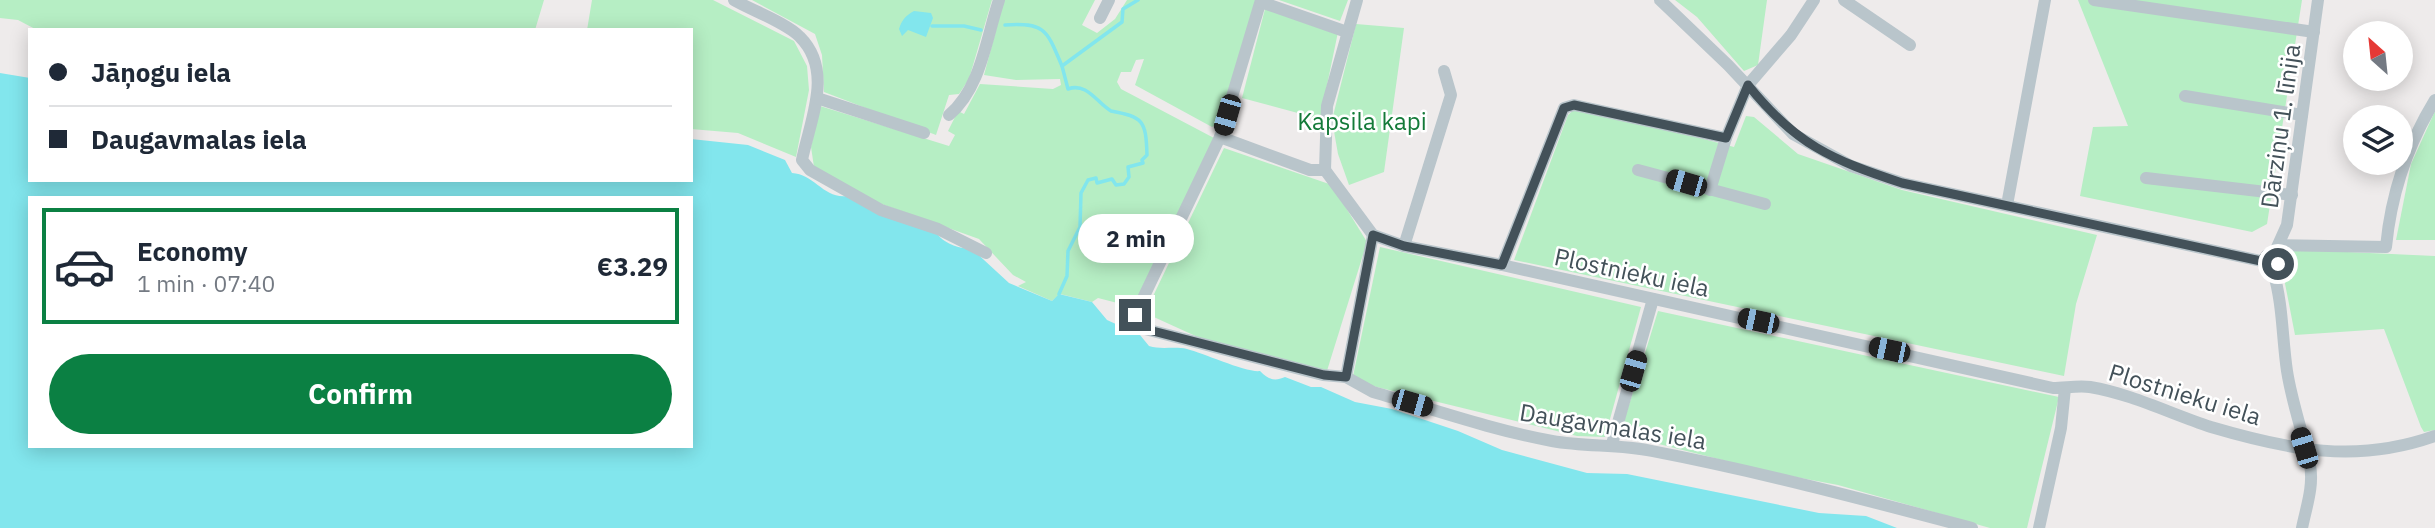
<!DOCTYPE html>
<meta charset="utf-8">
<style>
:root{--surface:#fff;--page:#f6f6f7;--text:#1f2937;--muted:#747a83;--line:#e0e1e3;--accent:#0b8043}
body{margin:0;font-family:"IBM Plex Sans",sans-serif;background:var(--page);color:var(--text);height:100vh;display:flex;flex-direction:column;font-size:26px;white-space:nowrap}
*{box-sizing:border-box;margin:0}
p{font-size:23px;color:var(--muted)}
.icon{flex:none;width:38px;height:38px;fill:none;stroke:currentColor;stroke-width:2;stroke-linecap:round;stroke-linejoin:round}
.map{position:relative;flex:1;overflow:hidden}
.panel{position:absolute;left:28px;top:196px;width:665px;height:252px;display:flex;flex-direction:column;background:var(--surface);border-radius:0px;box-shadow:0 4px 18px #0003}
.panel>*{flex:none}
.guide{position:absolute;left:28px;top:28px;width:665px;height:154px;border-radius:0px;box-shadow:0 4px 18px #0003;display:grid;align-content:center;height:154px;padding:0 21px;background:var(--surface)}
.needle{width:46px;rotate:333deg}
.controls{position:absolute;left:2343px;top:21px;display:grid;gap:14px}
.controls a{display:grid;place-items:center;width:70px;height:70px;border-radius:50%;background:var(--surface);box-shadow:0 4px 18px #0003;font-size:35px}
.end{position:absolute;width:32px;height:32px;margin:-16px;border:9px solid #435159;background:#fff;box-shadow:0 0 0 4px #fff}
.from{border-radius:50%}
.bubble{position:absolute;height:49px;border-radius:24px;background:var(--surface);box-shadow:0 4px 18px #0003;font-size:23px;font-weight:700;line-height:49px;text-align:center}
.car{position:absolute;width:21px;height:42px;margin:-21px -10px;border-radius:9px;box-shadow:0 0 5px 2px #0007;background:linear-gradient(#222 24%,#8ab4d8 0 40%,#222 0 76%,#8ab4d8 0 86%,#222 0)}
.guide b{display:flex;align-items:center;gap:24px;height:66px;font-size:26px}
.guide b+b{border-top:2px solid var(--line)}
.guide i{width:18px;height:18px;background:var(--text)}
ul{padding:12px 0 0;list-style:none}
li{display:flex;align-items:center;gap:21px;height:116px;margin:0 14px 10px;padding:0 7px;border:4px solid transparent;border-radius:0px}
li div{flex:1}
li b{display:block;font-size:26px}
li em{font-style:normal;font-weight:700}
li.on{border-color:var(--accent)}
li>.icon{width:63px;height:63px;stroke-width:1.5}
.button{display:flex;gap:14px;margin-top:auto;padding:14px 21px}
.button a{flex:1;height:80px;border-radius:42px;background:var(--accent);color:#fff;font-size:28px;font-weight:700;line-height:80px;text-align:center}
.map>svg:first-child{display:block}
.green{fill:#b6eec4}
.water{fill:#82e6ed;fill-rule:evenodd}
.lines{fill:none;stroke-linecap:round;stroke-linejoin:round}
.stream{stroke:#82e6ed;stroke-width:3.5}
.street{stroke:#b9c5cb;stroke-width:12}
.route{stroke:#435159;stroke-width:9}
.labels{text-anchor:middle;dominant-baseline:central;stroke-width:5;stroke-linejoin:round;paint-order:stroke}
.park-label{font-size:24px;fill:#147a39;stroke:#fff}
.street-label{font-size:24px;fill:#435159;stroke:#fff}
</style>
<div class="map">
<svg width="2435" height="528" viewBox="0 0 2435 528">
<rect width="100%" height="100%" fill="#eeebeb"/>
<g class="green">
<path d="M 0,0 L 544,0 L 535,30 L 37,30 L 18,20 L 0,18 Z"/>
<path d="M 592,0 L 713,0 L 794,41 L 807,66 L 809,90 L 796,157 L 738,133 L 691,129 L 691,30 L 587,30 Z"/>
<path d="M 752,0 L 992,0 L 969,79 L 959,94 L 949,95 L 936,135 L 824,92 L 822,55 L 815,34 Z"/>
<path d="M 1004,0 L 1095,0 L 1082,25 L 1097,33 L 1115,19 L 1127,0 L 1257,0 L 1219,123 L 1212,127 L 1135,85 L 1144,59 L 1136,60 L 1131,72 L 1121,72 L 1117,82 L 1121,89 L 1214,138 L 1133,307 L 1098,298 L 1092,302 L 1060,294 L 1052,301 L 1018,286 L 1026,282 L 1013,275 L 979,239 L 862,197 L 814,167 L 811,147 L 820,106 L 949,146 L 955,135 L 948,131 L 958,111 L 964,114 L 980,84 L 1053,89 L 1061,85 L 1060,79 L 1016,80 L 984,75 Z"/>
<path d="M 1279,0 L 1348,0 L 1340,21 Z"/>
<path d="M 1675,0 L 1767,0 L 1758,65 L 1744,71 L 1697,17 Z"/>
<path d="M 2078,0 L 2302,0 L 2267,224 L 2252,232 L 2080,196 L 2093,127 L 2128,126 Z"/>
<path d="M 1265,9 L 1338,32 L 1320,119 L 1242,98 Z"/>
<path d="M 1356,24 L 1404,28 L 1384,172 L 1349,185 L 1338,154 L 1332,120 Z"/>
<path d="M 1578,106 L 1734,147 L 1746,116 L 1754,117 L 1798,154 L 1902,190 L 2097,235 L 2076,304 L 2064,376 L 1514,260 L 1568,115 Z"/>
<path d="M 2435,111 L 2435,240 L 2396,240 L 2411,164 Z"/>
<path d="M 1224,148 L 1332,185 L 1367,242 L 1326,374 L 1224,349 L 1145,313 Z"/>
<path d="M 1380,247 L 1641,307 L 1605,437 L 1577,436 L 1352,381 Z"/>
<path d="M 2304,250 L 2435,256 L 2435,430 L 2424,432 L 2421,427 L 2384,329 L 2295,335 L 2282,268 L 2286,252 Z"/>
<path d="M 1658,311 L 2059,397 L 2027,528 L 1990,528 L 1838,485 L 1774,473 L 1631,437 L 1619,437 Z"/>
</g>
<g class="water">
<path d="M 914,11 L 931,13 L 933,18 L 926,37 L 908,30 L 902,36 L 899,29 C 902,20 905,16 914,11 Z"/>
<path d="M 0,73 L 30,78 L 30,180 L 691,180 L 691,139 L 748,145 L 785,160 L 792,173 C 814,174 824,199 847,196 L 936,232 C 941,242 960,250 971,248 L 1009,283 L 1052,301 L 1059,294 L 1092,302 L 1107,320 L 1140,335 L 1149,346 C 1161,350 1175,346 1187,349 C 1203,353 1247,373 1260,371 C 1268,379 1274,382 1285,377 L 1311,387 L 1321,387 L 1355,402 L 1392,409 L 1458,431 L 1502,450 L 1587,473 L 1627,474 L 1819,513 L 1866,516 L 1897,528 L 0,528 ZM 30,198 L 691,198 L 691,446 L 30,446 Z"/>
</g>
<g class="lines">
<g class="stream">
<path d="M 1005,25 C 1046,22 1047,31 1062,66"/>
<path d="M 932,26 L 964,26 L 981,30"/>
<path d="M 1059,294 L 1067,276 L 1068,251 L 1080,227 L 1081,193 L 1088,180 L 1096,178 L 1097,183 L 1112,179 L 1116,185 L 1124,184 L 1129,177 L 1128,167 L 1143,163 L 1142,160 L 1147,155 C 1146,120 1143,117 1111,111 C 1097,103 1087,82 1068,89 L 1062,66 L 1122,22 L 1123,9 L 1138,0"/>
</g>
<g class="street">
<path d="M 734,0 C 751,10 787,23 800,37 C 834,71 810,120 802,160 L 810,170 L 881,210 L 938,229 L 986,253"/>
<path d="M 1261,0 L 1220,137 L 1135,315 L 1137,323 L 1145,329 L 1323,375 L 1346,377 L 1373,392 C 1432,409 1492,430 1552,441 C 1586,447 1619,444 1652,451 C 1761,472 1866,500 1972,528"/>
<path d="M 1660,0 L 1728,65 L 1793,134 L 1851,166 L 1902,183 L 2261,261"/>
<path d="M 1844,0 L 1910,45"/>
<path d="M 2094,0 L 2314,32"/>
<path d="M 1261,2 L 1347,32"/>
<path d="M 1100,18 L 1109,0"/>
<path d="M 2185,96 L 2302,115"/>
<path d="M 817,98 L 924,133"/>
<path d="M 949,115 C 981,88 986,39 999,0"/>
<path d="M 1220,137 L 1310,170 L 1325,170 L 1373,235 L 1404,246 L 1502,265 L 2053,388 C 2065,388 2079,385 2090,387 C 2132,394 2171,414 2211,427 C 2289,450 2357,464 2435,436"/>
<path d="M 1325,170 L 1327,106 L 1357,0"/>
<path d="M 1638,170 L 1765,204"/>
<path d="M 2146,178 L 2292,195"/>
<path d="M 1710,190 L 1726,138 L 1748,85 L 1791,35 L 1814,0"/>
<path d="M 2007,205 L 2045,0"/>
<path d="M 2279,245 L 2386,247 C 2391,195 2408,144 2435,100"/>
<path d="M 1404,246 L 1451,95 L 1444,71"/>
<path d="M 2274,254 L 2287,225 L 2318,0"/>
<path d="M 1502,265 L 1564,108 L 1574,105 L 1726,138"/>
<path d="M 2273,271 C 2283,304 2282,337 2287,371 C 2292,403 2303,433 2310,465 C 2314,486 2306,508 2302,528"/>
<path d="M 1346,377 L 1373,235"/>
<path d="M 1612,444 L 1653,299"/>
<path d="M 2039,528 L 2061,428 L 2065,388"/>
</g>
</g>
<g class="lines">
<path class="route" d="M 1135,315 L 1137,323 L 1145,329 L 1324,375 L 1346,377 L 1373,235 L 1404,246 L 1502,265 L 1564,108 L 1574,105 L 1726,138 L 1748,85 C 1795,144 1832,160 1902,183 L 2261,261 L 2266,254 L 2276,256 L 2278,264"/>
</g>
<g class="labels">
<g class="park-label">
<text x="1362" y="121">Kapsila kapi</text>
</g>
<g class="street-label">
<text transform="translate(2280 126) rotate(-82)">Dārziņu 1. līnija</text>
<text transform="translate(1632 272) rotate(12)">Plostnieku iela</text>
<text transform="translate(2185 394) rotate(17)">Plostnieku iela</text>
<text transform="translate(1613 426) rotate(9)">Daugavmalas iela</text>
</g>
</g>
</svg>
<div class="controls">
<a><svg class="needle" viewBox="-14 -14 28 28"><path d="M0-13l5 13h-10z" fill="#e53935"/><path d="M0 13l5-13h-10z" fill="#747a83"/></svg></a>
<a><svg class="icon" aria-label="layers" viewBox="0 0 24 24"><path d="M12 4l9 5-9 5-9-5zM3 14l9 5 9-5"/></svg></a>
</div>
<i class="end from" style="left:2278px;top:264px"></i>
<i class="end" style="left:1135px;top:315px"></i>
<div class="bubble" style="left:1078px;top:214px;width:116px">2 min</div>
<i class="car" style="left:1227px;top:115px;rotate:196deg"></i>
<i class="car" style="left:1686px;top:183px;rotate:286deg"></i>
<i class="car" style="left:1758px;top:321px;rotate:282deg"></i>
<i class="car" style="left:1889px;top:350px;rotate:282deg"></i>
<i class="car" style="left:1633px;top:371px;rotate:16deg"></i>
<i class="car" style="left:1412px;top:403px;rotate:106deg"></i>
<i class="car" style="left:2304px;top:448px;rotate:343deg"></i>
<div class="guide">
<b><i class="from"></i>Jāņogu iela</b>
<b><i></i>Daugavmalas iela</b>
</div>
<section class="panel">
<ul>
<li class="on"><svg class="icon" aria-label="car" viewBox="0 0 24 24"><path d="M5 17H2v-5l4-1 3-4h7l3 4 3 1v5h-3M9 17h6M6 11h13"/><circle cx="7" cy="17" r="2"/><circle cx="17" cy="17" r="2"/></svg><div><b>Economy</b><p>1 min · 07:40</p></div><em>€3.29</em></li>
</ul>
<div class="button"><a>Confirm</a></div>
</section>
</div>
